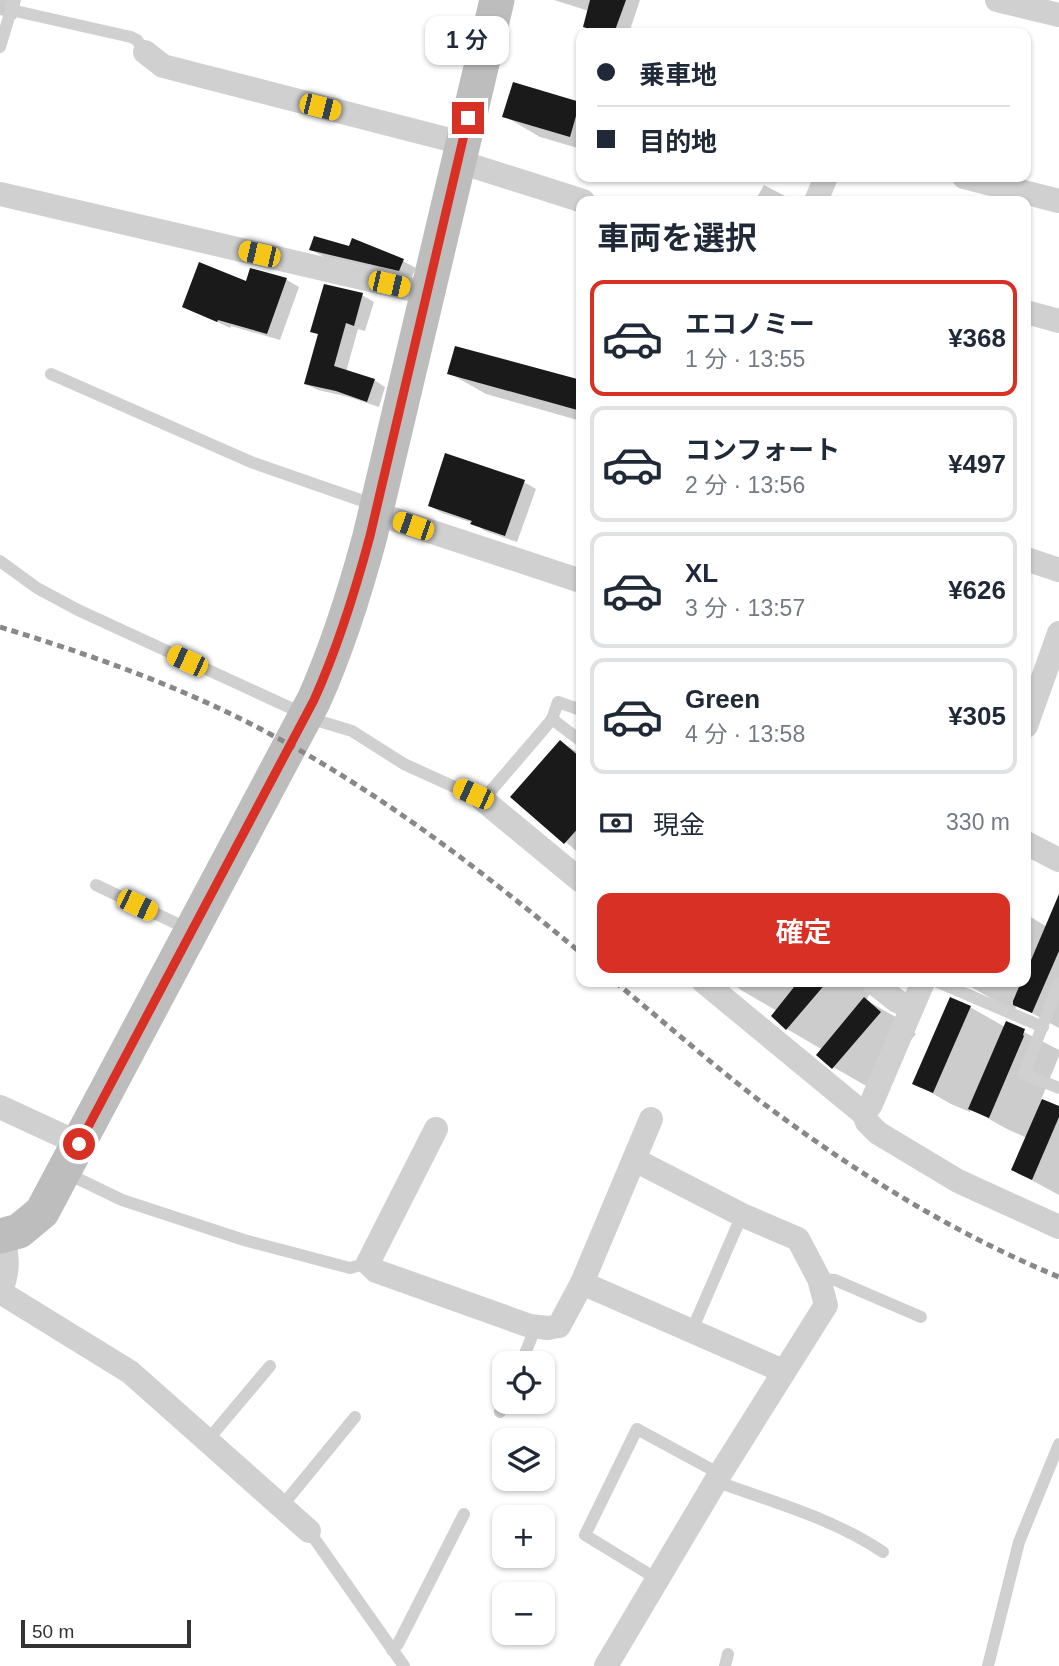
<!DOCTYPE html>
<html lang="ja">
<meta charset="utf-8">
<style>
:root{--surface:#fff;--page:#f6f6f7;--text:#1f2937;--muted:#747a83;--line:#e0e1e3;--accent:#d93025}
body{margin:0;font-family:Arial,"Noto Sans JP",sans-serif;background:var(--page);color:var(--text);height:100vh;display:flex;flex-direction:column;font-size:26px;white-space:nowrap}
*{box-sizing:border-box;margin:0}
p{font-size:23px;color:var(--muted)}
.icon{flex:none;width:38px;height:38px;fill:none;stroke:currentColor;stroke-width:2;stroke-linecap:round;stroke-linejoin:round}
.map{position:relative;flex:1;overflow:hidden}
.side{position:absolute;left:576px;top:196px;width:455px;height:791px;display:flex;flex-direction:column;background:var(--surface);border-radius:14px;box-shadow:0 2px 5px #0004}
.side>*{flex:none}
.guide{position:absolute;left:576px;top:28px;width:455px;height:154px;border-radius:14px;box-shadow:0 2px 5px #0004;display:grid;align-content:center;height:154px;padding:0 21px;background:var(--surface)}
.fabs{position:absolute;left:492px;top:1351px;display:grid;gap:14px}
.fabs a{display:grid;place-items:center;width:63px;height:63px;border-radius:14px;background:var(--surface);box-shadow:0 2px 5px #0004;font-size:35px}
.scale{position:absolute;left:21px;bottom:18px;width:170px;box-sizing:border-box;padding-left:7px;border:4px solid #333;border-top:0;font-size:19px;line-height:24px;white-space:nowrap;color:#333;-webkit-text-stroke:5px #fff;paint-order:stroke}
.end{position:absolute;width:32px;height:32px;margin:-16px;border:9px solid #d93025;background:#fff;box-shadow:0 0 0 4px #fff}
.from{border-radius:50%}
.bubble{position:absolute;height:49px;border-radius:14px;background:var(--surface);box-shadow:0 2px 5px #0004;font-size:23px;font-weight:600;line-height:49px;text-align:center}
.car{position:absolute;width:21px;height:42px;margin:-21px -10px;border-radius:9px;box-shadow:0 0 5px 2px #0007;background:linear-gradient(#f5c518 24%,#345 0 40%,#f5c518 0 76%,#345 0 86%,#f5c518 0)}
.guide b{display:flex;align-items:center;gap:24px;height:66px;font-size:26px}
.guide b+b{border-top:2px solid var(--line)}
.guide i{width:18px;height:18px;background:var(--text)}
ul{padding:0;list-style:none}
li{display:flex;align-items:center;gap:21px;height:116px;margin:0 14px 10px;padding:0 7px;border:4px solid var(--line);border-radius:14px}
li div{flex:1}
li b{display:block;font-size:26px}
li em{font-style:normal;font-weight:600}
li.on{border-color:var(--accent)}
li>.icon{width:63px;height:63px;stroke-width:1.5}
h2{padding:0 21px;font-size:32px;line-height:84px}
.pay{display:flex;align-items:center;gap:18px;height:77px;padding:0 21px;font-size:26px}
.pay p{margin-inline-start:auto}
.cta{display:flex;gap:14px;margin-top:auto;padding:14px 21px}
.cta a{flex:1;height:80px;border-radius:14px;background:var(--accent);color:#fff;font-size:28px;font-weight:600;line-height:80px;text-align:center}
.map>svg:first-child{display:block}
.shadow{fill:#0003}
.building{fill:#1a1a1a}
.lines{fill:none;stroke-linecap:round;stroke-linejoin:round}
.lane{stroke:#d0d0d0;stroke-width:12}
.street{stroke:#d0d0d0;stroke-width:24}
.secondary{stroke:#bdbdbd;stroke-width:35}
.rail{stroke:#888;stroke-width:5;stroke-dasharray:7 5;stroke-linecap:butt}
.route{stroke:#d93025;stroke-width:9}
</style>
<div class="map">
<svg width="1059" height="1666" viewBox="0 0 1059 1666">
<rect width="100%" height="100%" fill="#fff"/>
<g class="shadow">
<path d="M 0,0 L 21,0 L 16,19 L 0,15 Z"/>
<path d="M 554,0 L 640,0 L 629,33 L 597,33 L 585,26 L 589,11 Z"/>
<path d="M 580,103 L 581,149 L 540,137 L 504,116 Z"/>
<path d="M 764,185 L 783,195 L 794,201 L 755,201 Z"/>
<path d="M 350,248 L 403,261 L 416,268 L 412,277 L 324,257 L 311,250 Z"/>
<path d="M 251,270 L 287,280 L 299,287 L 280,340 L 231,326 L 230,328 L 184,306 L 247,283 Z"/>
<path d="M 325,287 L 362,295 L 374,302 L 365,331 L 358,329 L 346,372 L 374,380 L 385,387 L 379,407 L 349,397 L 318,390 L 306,384 L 319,335 L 312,331 Z"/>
<path d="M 449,373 L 581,382 L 581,421 L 486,394 Z"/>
<path d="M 524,482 L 536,489 L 517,542 L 485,531 L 473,523 L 442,513 L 430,506 Z"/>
<path d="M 560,742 L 581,754 L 581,855 L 513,797 Z"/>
<path d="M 1026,914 L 1047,927 L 1059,926 L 1059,1028 L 1017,1005 L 1015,1009 L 996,1001 L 962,982 L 1026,982 Z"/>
<path d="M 731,982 L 857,982 L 870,994 L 866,1000 L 901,1020 L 916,1034 L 870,1088 L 833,1067 L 823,1050 L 787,1029 L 773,1016 L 777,1011 L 741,990 Z"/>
<path d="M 970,1007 L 1005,1027 L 1007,1023 L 1059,1050 L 1059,1056 L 1041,1100 L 1059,1108 L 1059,1195 L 1013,1170 L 1027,1138 L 1007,1129 L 971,1109 L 970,1112 L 951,1104 L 914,1083 Z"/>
</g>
<g class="building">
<path d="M 590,0 L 626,0 L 614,33 L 603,33 L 583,27 Z"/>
<path d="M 513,82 L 580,102 L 570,137 L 502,117 Z"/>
<path d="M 314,236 L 349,246 L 352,238 L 404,259 L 399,271 L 309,250 Z"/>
<path d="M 199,262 L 246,281 L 250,268 L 287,278 L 267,334 L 218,320 L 217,322 L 182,307 Z"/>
<path d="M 324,284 L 363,293 L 354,326 L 346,323 L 334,366 L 375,379 L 367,402 L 336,391 L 304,384 L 318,334 L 310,332 Z"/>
<path d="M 455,346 L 581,380 L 581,411 L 447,374 Z"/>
<path d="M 445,453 L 525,480 L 505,536 L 470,524 L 472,521 L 428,506 Z"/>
<path d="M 560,740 L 581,758 L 581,825 L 564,844 L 510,797 Z"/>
<path d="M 1059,894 L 1059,951 L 1032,1013 L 1013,1005 L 1013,1001 L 1021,982 L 1026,982 L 1026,972 Z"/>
<path d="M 798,982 L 827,982 L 786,1030 L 771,1016 Z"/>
<path d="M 864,997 L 881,1012 L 832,1069 L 816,1055 Z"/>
<path d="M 950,997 L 971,1006 L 933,1093 L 912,1084 Z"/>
<path d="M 1006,1021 L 1025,1029 L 1023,1035 L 1024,1036 L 989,1118 L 968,1109 Z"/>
<path d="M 1042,1099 L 1059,1106 L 1059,1117 L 1032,1180 L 1011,1170 Z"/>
</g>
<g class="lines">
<g class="lane">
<path d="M 11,10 L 131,37 L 137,40 L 145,52"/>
<path d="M 0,47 L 14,0"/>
<path d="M 51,374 L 251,462 L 363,501 L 373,510"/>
<path d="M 0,561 L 37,588 L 78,610 L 319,721 L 352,731 L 404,764 L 483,800 L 543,730 L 552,719 L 558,702 L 581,710"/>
<path d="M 552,719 L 581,741"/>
<path d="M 96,885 L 190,930"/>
<path d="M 938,982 L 1043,1027"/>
<path d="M 1059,983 L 1024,1074 L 1059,1088"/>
<path d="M 64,1172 L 122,1200 L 244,1240 L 350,1268 L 368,1263"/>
<path d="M 819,1279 L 835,1280 L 921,1317"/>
<path d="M 692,1330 L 742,1215"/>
<path d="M 521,1363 L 531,1339 L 530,1326"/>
<path d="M 500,1412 L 505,1402"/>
<path d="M 207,1441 L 270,1366"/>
<path d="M 715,1481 C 773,1502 832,1518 883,1552"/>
<path d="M 282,1506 L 355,1417"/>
<path d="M 309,1531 L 404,1666"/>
<path d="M 657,1579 L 585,1535 L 637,1429 L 720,1474"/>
<path d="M 392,1650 L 398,1644 L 464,1514"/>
<path d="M 725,1666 L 728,1654"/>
<path d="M 988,1666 L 1019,1542 L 1059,1444"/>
</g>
<g class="street">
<path d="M 997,0 L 1059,15"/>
<path d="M 145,52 L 163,66 L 462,143"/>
<path d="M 457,161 L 583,201"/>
<path d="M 964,177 L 1059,201"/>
<path d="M 0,194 L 427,293"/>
<path d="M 816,201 L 826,177"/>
<path d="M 1026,312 L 1059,321"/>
<path d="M 375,513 L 581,581"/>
<path d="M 1026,559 L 1059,570"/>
<path d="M 1026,726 L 1059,633"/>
<path d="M 483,800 L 581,881"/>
<path d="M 1026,843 L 1059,860"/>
<path d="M 704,982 L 864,1114 L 867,1122 L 878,1133 L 958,1181 L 1059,1227"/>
<path d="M 873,982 L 897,1001 L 912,1008"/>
<path d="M 0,1107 L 80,1144"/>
<path d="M 864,1114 L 871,1104 L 923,982"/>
<path d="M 436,1129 L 368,1263 L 376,1271 L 530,1326 L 548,1328 L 559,1326 L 582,1283 L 783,1371"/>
<path d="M 582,1283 L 651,1119"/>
<path d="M 0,1292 L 130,1372 L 309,1531"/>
<path d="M 0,1292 C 9,1273 8,1257 3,1236"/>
<path d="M 606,1666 L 720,1474 L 826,1305 L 819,1279 L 798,1239 L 742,1215 L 635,1160"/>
</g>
<path class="secondary" d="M 0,1236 L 19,1231 L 42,1212 L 314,700 C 338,646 355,592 370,536 L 497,0"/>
<g class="rail">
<path d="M 0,627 C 92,655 185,688 270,734 C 383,794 483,872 581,953"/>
<path d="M 615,982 C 673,1029 729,1080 790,1123 C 874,1184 963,1237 1059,1277"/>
</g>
</g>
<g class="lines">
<path class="route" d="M 79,1144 L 314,700 C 338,647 355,592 370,536 L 468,118"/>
</g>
</svg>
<div class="fabs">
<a><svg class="icon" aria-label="locate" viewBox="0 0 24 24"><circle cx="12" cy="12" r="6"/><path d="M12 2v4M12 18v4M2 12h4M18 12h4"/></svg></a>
<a><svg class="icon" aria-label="layers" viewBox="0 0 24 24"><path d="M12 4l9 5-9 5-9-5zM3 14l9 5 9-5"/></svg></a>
<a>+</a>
<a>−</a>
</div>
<div class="scale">50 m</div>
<i class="end from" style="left:79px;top:1144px"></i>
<i class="end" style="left:468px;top:118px"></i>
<div class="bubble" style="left:425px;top:16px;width:84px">1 分</div>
<i class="car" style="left:320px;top:107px;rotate:104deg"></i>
<i class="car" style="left:259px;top:254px;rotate:283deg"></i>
<i class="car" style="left:389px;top:284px;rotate:103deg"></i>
<i class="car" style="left:413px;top:526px;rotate:289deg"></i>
<i class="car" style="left:187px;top:661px;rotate:295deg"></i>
<i class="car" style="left:473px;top:794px;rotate:294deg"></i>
<i class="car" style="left:137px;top:905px;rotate:116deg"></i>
<div class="guide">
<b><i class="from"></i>乗車地</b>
<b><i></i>目的地</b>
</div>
<section class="side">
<h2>車両を選択</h2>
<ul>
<li class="on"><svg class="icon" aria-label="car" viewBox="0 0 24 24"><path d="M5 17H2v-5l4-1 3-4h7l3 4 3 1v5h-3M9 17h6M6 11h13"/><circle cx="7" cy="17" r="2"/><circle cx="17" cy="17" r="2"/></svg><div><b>エコノミー</b><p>1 分 · 13:55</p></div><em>¥368</em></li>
<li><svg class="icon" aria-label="car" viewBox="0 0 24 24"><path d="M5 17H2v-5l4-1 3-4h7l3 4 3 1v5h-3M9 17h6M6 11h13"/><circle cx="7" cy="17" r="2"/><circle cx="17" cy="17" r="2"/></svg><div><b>コンフォート</b><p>2 分 · 13:56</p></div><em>¥497</em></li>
<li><svg class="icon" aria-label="car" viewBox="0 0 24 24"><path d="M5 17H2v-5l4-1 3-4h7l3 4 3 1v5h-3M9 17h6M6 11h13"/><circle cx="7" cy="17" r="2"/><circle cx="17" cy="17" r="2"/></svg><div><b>XL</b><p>3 分 · 13:57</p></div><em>¥626</em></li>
<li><svg class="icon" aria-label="car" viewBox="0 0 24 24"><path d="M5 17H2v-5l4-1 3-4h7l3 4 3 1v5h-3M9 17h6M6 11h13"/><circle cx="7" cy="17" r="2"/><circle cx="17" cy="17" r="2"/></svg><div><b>Green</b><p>4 分 · 13:58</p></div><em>¥305</em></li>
</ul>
<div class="pay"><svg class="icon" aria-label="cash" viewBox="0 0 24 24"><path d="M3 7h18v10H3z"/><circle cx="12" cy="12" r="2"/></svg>現金<p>330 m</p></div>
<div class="cta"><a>確定</a></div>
</section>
</div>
